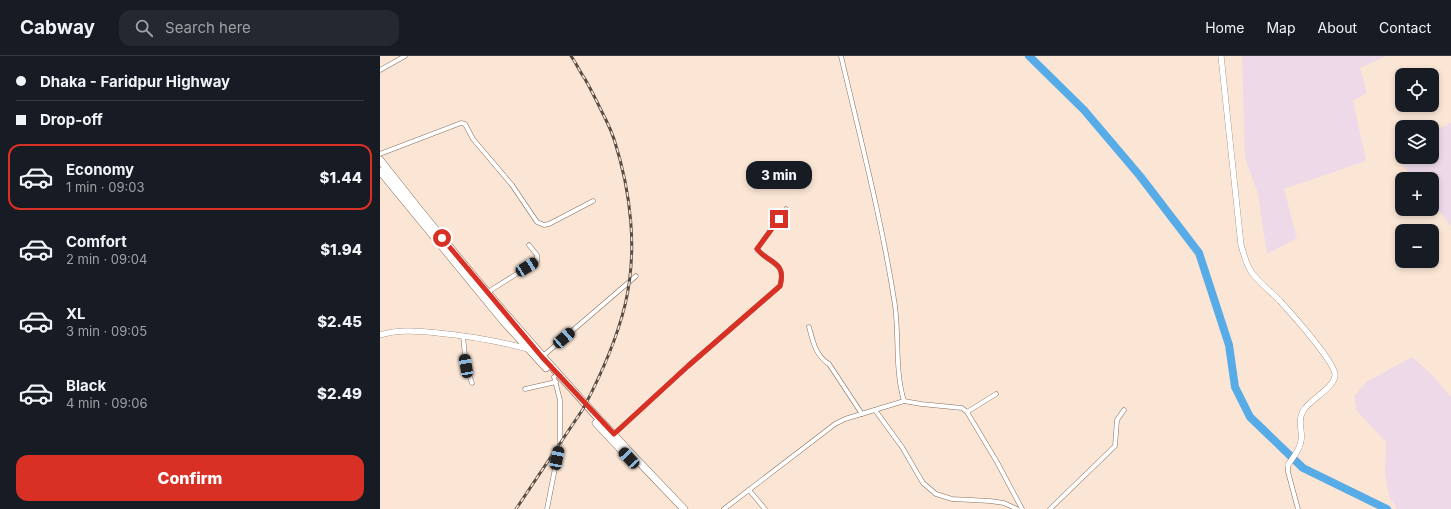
<!DOCTYPE html>
<meta charset="utf-8">
<style>
:root{--surface:#171b24;--page:#242831;--text:#f1f3f6;--muted:#9ea1a6;--line:#363941;--accent:#d93025}
body{margin:0;font-family:Inter,sans-serif;background:var(--page);color:var(--text);height:100vh;display:flex;flex-direction:column;font-size:15px;white-space:nowrap}
*{box-sizing:border-box;margin:0}
p{font-size:13px;color:var(--muted)}
.icon{flex:none;width:22px;height:22px;fill:none;stroke:currentColor;stroke-width:2;stroke-linecap:round;stroke-linejoin:round}
.map{position:relative;flex:1;overflow:hidden}
.details{display:flex;flex-direction:column;background:var(--surface);width:380px}
.details>*{flex:none}
.top-card{display:grid;align-content:center;height:88px;padding:0 16px;background:var(--surface)}
.controls{position:absolute;left:1015px;top:12px;display:grid;gap:8px}
.controls a{display:grid;place-items:center;width:44px;height:44px;border-radius:8px;background:var(--surface);box-shadow:0 2px 6px #0003;font-size:20px}
.end{position:absolute;width:18px;height:18px;margin:-9px;border:5px solid #d93025;background:#fff;box-shadow:0 0 0 2px #fff}
.from{border-radius:50%}
.bubble{position:absolute;height:28px;border-radius:12px;background:var(--surface);box-shadow:0 2px 6px #0003;font-size:13px;font-weight:800;line-height:28px;text-align:center}
.car{position:absolute;width:12px;height:24px;margin:-12px -6px;border-radius:5px;box-shadow:0 0 3px 1px #0007;background:linear-gradient(#222 24%,#8ab4d8 0 40%,#222 0 76%,#8ab4d8 0 86%,#222 0)}
.top-card b{display:flex;align-items:center;gap:14px;height:38px;font-size:15px}
.top-card b+b{border-top:1px solid var(--line)}
.top-card i{width:10px;height:10px;background:var(--text)}
ul{padding:0;list-style:none}
li{display:flex;align-items:center;gap:12px;height:66px;margin:0 8px 6px;padding:0 8px;border:2px solid transparent;border-radius:12px}
li div{flex:1}
li b{display:block;font-size:15px}
li em{font-style:normal;font-weight:800}
li.active{border-color:var(--accent)}
li>.icon{width:36px;height:36px;stroke-width:1.5}
.action{display:flex;gap:8px;margin-top:auto;padding:8px 16px}
.action a{flex:1;height:46px;border-radius:12px;background:var(--accent);color:#fff;font-size:16px;font-weight:800;line-height:46px;text-align:center}
header{display:flex;align-items:center;gap:24px;box-sizing:border-box;height:56px;padding:0 20px;background:var(--surface);border-bottom:1px solid var(--line)}
header strong{font-size:19px}
nav{display:flex;gap:22px;margin-inline-start:auto;font-size:14px}
.search{width:280px;height:36px;background:var(--page);display:flex;align-items:center;gap:10px;box-sizing:border-box;padding:0 14px;border-radius:12px;color:var(--muted);font-size:15px}
main{display:flex;flex:1;min-height:0}
.map>svg:first-child{display:block}
.industrial{fill:#eed9e8}
.lines{fill:none;stroke-linecap:round;stroke-linejoin:round}
.river{stroke:#57ace7;stroke-width:8}
.street-casing{stroke:#866e5c;stroke-width:5}
.secondary-casing{stroke:#866e5c;stroke-width:6}
.highway-casing{stroke:#866e5c;stroke-width:8}
.street{stroke:#fff;stroke-width:4}
.secondary{stroke:#fff;stroke-width:5.5}
.highway{stroke:#fff;stroke-width:7}
.rail-casing{stroke:#594d43;stroke-width:3}
.rail{stroke:#fbe6d5;stroke-width:1.5;stroke-dasharray:4.5;stroke-linecap:butt}
.route{stroke:#d93025;stroke-width:5}
</style>
<header>
<strong>Cabway</strong>
<div class="search"><svg class="icon" aria-label="search" viewBox="0 0 24 24"><circle cx="10" cy="10" r="6"/><path d="M15 15l6 6"/></svg>Search here</div>
<nav><a>Home</a><a>Map</a><a>About</a><a>Contact</a></nav>
</header>
<main>
<section class="details">
<div class="top-card">
<b><i class="from"></i>Dhaka - Faridpur Highway</b>
<b><i></i>Drop-off</b>
</div>
<ul>
<li class="active"><svg class="icon" aria-label="car" viewBox="0 0 24 24"><path d="M5 17H2v-5l4-1 3-4h7l3 4 3 1v5h-3M9 17h6M6 11h13"/><circle cx="7" cy="17" r="2"/><circle cx="17" cy="17" r="2"/></svg><div><b>Economy</b><p>1 min · 09:03</p></div><em>$1.44</em></li>
<li><svg class="icon" aria-label="car" viewBox="0 0 24 24"><path d="M5 17H2v-5l4-1 3-4h7l3 4 3 1v5h-3M9 17h6M6 11h13"/><circle cx="7" cy="17" r="2"/><circle cx="17" cy="17" r="2"/></svg><div><b>Comfort</b><p>2 min · 09:04</p></div><em>$1.94</em></li>
<li><svg class="icon" aria-label="car" viewBox="0 0 24 24"><path d="M5 17H2v-5l4-1 3-4h7l3 4 3 1v5h-3M9 17h6M6 11h13"/><circle cx="7" cy="17" r="2"/><circle cx="17" cy="17" r="2"/></svg><div><b>XL</b><p>3 min · 09:05</p></div><em>$2.45</em></li>
<li><svg class="icon" aria-label="car" viewBox="0 0 24 24"><path d="M5 17H2v-5l4-1 3-4h7l3 4 3 1v5h-3M9 17h6M6 11h13"/><circle cx="7" cy="17" r="2"/><circle cx="17" cy="17" r="2"/></svg><div><b>Black</b><p>4 min · 09:06</p></div><em>$2.49</em></li>
</ul>
<div class="action"><a>Confirm</a></div>
</section>
<div class="map">
<svg width="1071" height="453" viewBox="0 0 1071 453">
<rect width="100%" height="100%" fill="#fbe6d5"/>
<g class="industrial">
<path d="M 862,0 L 1006,0 L 980,12 L 987,37 L 973,45 L 986,105 L 904,133 L 917,182 L 887,198 L 878,138 L 865,102 Z"/>
<path d="M 1071,67 L 1071,170 L 1052,146 L 1052,123 L 1034,123 L 1013,96 L 1022,91 L 1022,101 L 1052,101 L 1052,76 Z"/>
<path d="M 1032,301 L 1053,320 L 1071,341 L 1071,453 L 1017,453 L 1009,440 L 1005,417 L 1006,386 L 977,355 L 974,341 L 986,326 Z"/>
</g>
<g class="lines">
<path class="river" d="M 649,0 L 704,54 L 760,120 L 819,197 L 849,289 L 855,331 L 870,361 L 923,412 L 1007,453"/>
<defs>
<g id="street">
<path d="M 461,0 C 480,81 501,161 514,243 C 520,276 514,312 524,345"/>
<path d="M 0,14 L 25,0"/>
<path d="M 0,98 L 81,67 L 85,68 L 93,83 L 132,129 L 157,166 L 164,169 L 169,168 L 213,145"/>
<path d="M 108,236 L 157,205 L 157,199 L 149,189"/>
<path d="M 429,271 C 433,286 436,300 449,308 L 482,358"/>
<path d="M 83,280 L 86,310 L 92,327"/>
<path d="M 163,300 L 256,220"/>
<path d="M 145,333 L 176,326"/>
<path d="M 495,354 L 522,391 L 543,427 L 556,438 L 572,443 L 610,445 L 624,447 L 637,453"/>
<path d="M 587,356 L 616,338"/>
<path d="M 234,378 L 308,310 L 400,230 C 407,206 389,208 377,193 L 406,153"/>
<path d="M 908,409 L 908,416 L 918,453"/>
<path d="M 369,434 L 385,453"/>
<path d="M 167,453 L 180,387 L 180,344 L 174,321"/>
<path d="M 344,453 L 455,368 L 465,363 L 524,345 L 541,348 L 582,352 L 587,356 L 617,406 L 642,453"/>
<path d="M 670,453 L 735,390 L 737,364 L 744,354"/>
</g>
<g id="secondary">
<path d="M 841,0 L 861,189 C 864,198 866,209 872,217 C 880,227 891,236 900,245 C 910,256 957,308 955,320 C 953,333 930,343 923,355 C 917,367 923,374 921,385 C 920,394 913,401 908,409"/>
<path d="M 0,279 C 18,273 39,275 58,277 C 89,280 118,285 148,293"/>
</g>
<g id="highway">
<path d="M 0,104 C 95,226 196,342 304,453"/>
<path d="M 0,115 L 124,266 L 166,312"/>
<path d="M 216,367 L 249,402"/>
</g>
</defs>
<use href="#street" class="street-casing"/>
<use href="#secondary" class="secondary-casing"/>
<use href="#highway" class="highway-casing"/>
<use href="#street" class="street"/>
<use href="#secondary" class="secondary"/>
<use href="#highway" class="highway"/>
<defs>
<path id="rail" d="M 136,453 L 203,353 C 221,319 236,286 245,249 C 258,195 251,136 234,83 C 232,77 229,70 226,64 C 219,50 213,37 205,23 C 200,16 196,7 191,0"/>
</defs>
<use href="#rail" class="rail-casing"/>
<use href="#rail" class="rail"/>
</g>
<g class="lines">
<path class="route" d="M 62,182 L 162,301 L 234,378 L 308,310 L 400,230 C 407,205 389,208 377,193 L 399,163"/>
</g>
</svg>
<div class="controls">
<a><svg class="icon" aria-label="locate" viewBox="0 0 24 24"><circle cx="12" cy="12" r="6"/><path d="M12 2v4M12 18v4M2 12h4M18 12h4"/></svg></a>
<a><svg class="icon" aria-label="layers" viewBox="0 0 24 24"><path d="M12 4l9 5-9 5-9-5zM3 14l9 5 9-5"/></svg></a>
<a>+</a>
<a>−</a>
</div>
<i class="end from" style="left:62px;top:182px"></i>
<i class="end" style="left:399px;top:163px"></i>
<div class="bubble" style="left:366px;top:105px;width:66px">3 min</div>
<i class="car" style="left:147px;top:211px;rotate:58deg"></i>
<i class="car" style="left:184px;top:282px;rotate:49deg"></i>
<i class="car" style="left:86px;top:310px;rotate:350deg"></i>
<i class="car" style="left:177px;top:402px;rotate:11deg"></i>
<i class="car" style="left:249px;top:402px;rotate:317deg"></i>
</div>
</main>
